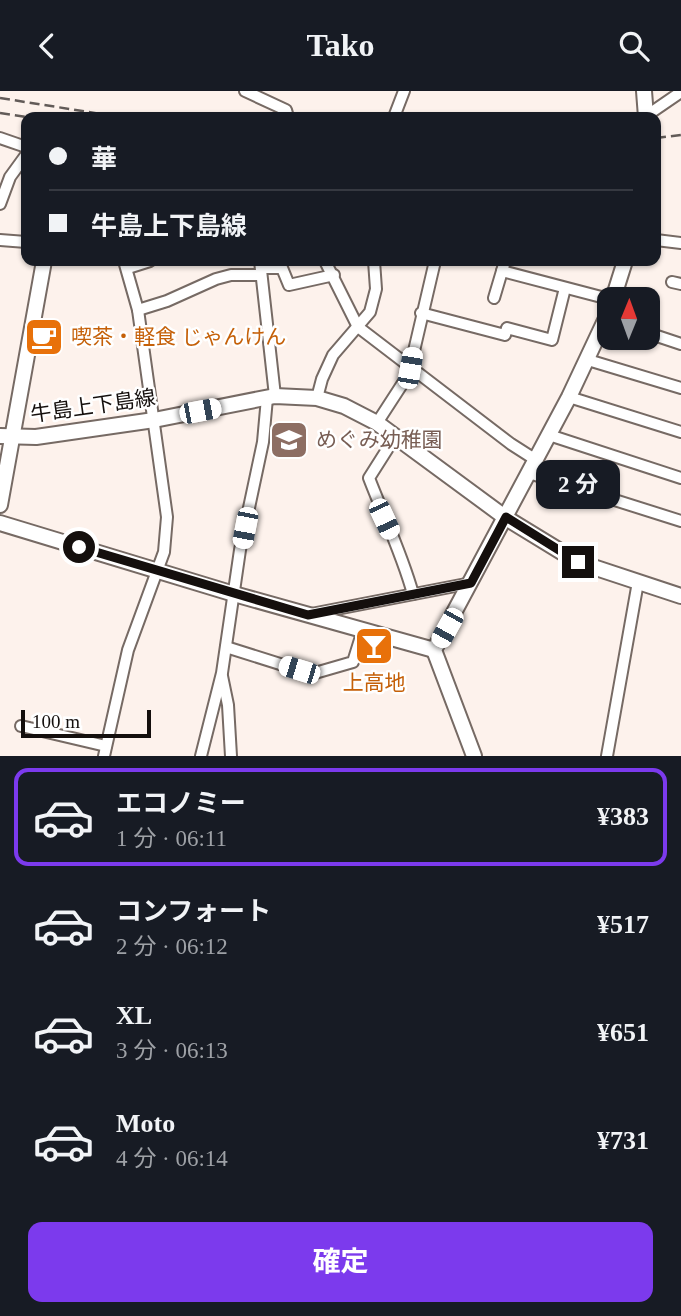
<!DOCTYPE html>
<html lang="ja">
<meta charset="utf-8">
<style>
:root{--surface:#171b24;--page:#242831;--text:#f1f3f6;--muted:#9ea1a6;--line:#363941;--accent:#7c3aed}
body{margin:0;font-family:"Times New Roman","Noto Sans JP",serif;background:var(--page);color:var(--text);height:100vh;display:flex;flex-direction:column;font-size:26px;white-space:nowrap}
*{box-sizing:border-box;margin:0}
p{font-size:23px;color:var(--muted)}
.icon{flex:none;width:38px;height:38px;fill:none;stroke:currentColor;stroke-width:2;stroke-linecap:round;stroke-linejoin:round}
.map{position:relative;height:665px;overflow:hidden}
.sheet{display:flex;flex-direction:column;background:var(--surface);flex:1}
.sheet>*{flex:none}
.hud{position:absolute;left:21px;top:21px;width:640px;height:154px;border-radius:14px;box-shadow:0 2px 5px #0004;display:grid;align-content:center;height:154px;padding:0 28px;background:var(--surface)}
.needle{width:46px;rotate:1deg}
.fabs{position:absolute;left:597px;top:196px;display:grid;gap:14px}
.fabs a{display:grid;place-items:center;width:63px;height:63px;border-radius:14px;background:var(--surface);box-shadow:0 2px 5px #0004;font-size:35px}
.scale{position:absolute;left:21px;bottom:18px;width:130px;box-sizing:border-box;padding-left:7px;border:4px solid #140f0d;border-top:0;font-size:19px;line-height:24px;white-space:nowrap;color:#140f0d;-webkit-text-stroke:5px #fff;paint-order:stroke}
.end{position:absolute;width:32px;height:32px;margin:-16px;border:9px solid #140f0d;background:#fff;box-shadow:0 0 0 4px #fff}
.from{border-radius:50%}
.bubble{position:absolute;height:49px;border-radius:14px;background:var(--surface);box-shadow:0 2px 5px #0004;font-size:23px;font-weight:700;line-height:49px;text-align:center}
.car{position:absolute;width:21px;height:42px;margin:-21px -10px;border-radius:9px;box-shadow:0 0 5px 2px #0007;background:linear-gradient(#fff 24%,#345 0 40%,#fff 0 76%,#345 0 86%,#fff 0)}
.hud b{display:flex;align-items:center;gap:24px;height:66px;font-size:26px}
.hud b+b{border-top:2px solid var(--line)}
.hud i{width:18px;height:18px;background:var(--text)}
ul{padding:12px 0 0;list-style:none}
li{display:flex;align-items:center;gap:21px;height:98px;margin:0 14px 10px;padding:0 14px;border:4px solid transparent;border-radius:14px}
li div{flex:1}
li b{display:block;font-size:26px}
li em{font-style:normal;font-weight:700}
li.selected{border-color:var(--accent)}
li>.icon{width:63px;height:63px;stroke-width:1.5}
.action{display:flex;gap:14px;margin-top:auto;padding:14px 28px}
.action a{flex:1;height:80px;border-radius:14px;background:var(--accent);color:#fff;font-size:28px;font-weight:700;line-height:80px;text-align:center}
header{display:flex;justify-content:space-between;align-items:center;height:91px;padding:0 28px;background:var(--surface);font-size:32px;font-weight:700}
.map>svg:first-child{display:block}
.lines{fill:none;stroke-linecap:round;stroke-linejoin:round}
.street-casing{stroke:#766a64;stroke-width:14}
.secondary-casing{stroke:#766a64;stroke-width:18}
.street{stroke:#fff;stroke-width:10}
.secondary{stroke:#fff;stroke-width:14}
.rail{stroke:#625b58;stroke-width:2.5;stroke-dasharray:10 5;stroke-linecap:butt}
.route{stroke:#140f0d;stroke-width:9}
.labels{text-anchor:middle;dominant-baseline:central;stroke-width:5;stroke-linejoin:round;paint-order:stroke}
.food-label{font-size:21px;fill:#c56008;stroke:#fff;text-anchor:start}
.street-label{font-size:21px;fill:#140f0d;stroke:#fff}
.education-label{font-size:21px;fill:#785e54;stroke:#fff;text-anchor:start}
</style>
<header><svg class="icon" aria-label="back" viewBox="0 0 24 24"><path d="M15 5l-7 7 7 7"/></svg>Tako<svg class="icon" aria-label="search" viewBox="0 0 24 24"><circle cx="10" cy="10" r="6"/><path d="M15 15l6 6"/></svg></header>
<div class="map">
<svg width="681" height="665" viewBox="0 0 681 665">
<rect width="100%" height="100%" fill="#fdf2ec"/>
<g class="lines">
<defs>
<g id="street">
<path d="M 245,0 L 286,19 L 288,26"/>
<path d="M 646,25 L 681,1"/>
<path d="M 394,26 L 404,0"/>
<path d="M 0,47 L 26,56"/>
<path d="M 0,113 L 10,86 L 26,64"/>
<path d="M 0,149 L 26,151"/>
<path d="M 656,149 L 681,152"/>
<path d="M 260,170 L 275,305"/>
<path d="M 325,170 L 358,236 L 511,353 L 536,369"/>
<path d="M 128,177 L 150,170"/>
<path d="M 261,177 L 282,177 L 289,194 L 334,184"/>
<path d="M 502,180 L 609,208"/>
<path d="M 672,191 L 681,193"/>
<path d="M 494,207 L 505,170"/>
<path d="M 138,219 L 167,210 L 216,188 L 231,184 L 261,184"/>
<path d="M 421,222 L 505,244 L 507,237 L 552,249 L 565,197"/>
<path d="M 648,242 L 681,253"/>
<path d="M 588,269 L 681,297"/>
<path d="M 410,277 L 435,170"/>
<path d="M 569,306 L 681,341"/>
<path d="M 317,307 L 322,288 L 333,264 L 370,221 L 376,198 L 374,170"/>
<path d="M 377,332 L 412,278"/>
<path d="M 549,344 L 681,387"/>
<path d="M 395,346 L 369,387 C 384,426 402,463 413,503"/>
<path d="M 529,382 L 681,430"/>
<path d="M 311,523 L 471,492"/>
<path d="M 226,556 L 299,579 L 315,582 L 353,571 L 363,539"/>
<path d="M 222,585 L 228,614 L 231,665"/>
<path d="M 21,635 L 106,655"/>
<path d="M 104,665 L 128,559 L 164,461 L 167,426 L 138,219 L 124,170"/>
<path d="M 201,665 L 222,582 L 240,459 L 263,351 L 267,307"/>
<path d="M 607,665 L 638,491"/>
</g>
<g id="secondary">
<path d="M 644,0 L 646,26"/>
<path d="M 613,208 L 625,170"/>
<path d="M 0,345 L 36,346 L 154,329 L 275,305 L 317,307 L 344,315 L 377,332 L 506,427 L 578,471 L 681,505"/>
<path d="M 0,414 L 44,170"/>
<path d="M 0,432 L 234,503 L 434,559"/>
<path d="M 474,665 L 434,559 L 569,306 L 609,221"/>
</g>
</defs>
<use href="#street" class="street-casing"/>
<use href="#secondary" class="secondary-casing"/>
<use href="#street" class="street"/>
<use href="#secondary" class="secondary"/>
<g class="rail">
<path d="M 0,7 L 120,26"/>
<path d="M 0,22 L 27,26"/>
<path d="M 656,47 L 681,44"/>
</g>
</g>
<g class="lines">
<path class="route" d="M 79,456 L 308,524 L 471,492 L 506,426 L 578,471"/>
</g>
<defs>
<symbol id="cafe-square" viewBox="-11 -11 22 22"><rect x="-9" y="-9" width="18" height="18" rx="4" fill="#e8710a" stroke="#fff"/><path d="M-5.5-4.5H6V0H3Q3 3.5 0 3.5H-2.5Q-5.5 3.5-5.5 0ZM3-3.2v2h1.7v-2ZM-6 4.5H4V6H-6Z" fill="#fff"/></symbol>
<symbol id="school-square" viewBox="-11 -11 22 22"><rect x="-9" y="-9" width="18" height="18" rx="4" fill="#8d6e63" stroke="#fff"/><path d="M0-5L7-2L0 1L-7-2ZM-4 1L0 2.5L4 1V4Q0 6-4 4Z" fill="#fff"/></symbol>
<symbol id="bar-square" viewBox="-11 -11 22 22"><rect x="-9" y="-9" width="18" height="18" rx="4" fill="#e8710a" stroke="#fff"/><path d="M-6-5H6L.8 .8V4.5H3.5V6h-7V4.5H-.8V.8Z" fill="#fff"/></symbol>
</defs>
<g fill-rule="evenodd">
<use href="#cafe-square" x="22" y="224" width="44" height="44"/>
<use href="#school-square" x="267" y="327" width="44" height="44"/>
<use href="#bar-square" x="352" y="533" width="44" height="44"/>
</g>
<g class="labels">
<g class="food-label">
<text x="71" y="246">喫茶・軽食 じゃんけん</text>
<text x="374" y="592" text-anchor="middle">上高地</text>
</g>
<g class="street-label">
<text transform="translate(93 315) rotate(-8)">牛島上下島線</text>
</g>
<g class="education-label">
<text x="316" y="349">めぐみ幼稚園</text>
</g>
</g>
</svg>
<div class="fabs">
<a><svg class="needle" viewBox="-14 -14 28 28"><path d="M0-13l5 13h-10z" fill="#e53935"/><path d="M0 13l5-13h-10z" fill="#9ea1a6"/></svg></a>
</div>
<div class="scale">100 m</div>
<i class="end from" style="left:79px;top:456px"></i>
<i class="end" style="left:578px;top:471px"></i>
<div class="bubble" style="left:536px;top:369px;width:84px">2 分</div>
<i class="car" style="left:410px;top:277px;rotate:10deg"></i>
<i class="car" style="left:200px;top:320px;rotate:79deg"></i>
<i class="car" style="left:384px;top:428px;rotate:155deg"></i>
<i class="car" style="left:245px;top:437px;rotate:191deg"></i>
<i class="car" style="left:447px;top:537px;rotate:209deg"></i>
<i class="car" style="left:299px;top:579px;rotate:287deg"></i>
<div class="hud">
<b><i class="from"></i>華</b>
<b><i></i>牛島上下島線</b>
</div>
</div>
<section class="sheet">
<ul>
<li class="selected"><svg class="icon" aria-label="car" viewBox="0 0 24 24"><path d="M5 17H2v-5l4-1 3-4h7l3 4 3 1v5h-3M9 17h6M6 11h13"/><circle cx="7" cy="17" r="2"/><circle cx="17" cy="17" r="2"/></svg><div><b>エコノミー</b><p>1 分 · 06:11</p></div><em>¥383</em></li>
<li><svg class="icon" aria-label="car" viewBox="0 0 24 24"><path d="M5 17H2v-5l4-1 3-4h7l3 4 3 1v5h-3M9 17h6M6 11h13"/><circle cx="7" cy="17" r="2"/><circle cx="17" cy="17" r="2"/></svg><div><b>コンフォート</b><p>2 分 · 06:12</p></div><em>¥517</em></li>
<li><svg class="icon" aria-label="car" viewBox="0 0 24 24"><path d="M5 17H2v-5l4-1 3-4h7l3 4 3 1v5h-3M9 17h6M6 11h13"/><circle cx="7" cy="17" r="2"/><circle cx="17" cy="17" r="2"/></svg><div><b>XL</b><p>3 分 · 06:13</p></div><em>¥651</em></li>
<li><svg class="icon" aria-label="car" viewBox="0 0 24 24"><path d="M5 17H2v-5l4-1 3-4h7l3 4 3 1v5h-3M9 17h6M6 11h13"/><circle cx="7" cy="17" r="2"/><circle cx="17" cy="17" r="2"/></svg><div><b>Moto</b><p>4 分 · 06:14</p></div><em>¥731</em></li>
</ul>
<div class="action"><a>確定</a></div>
</section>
